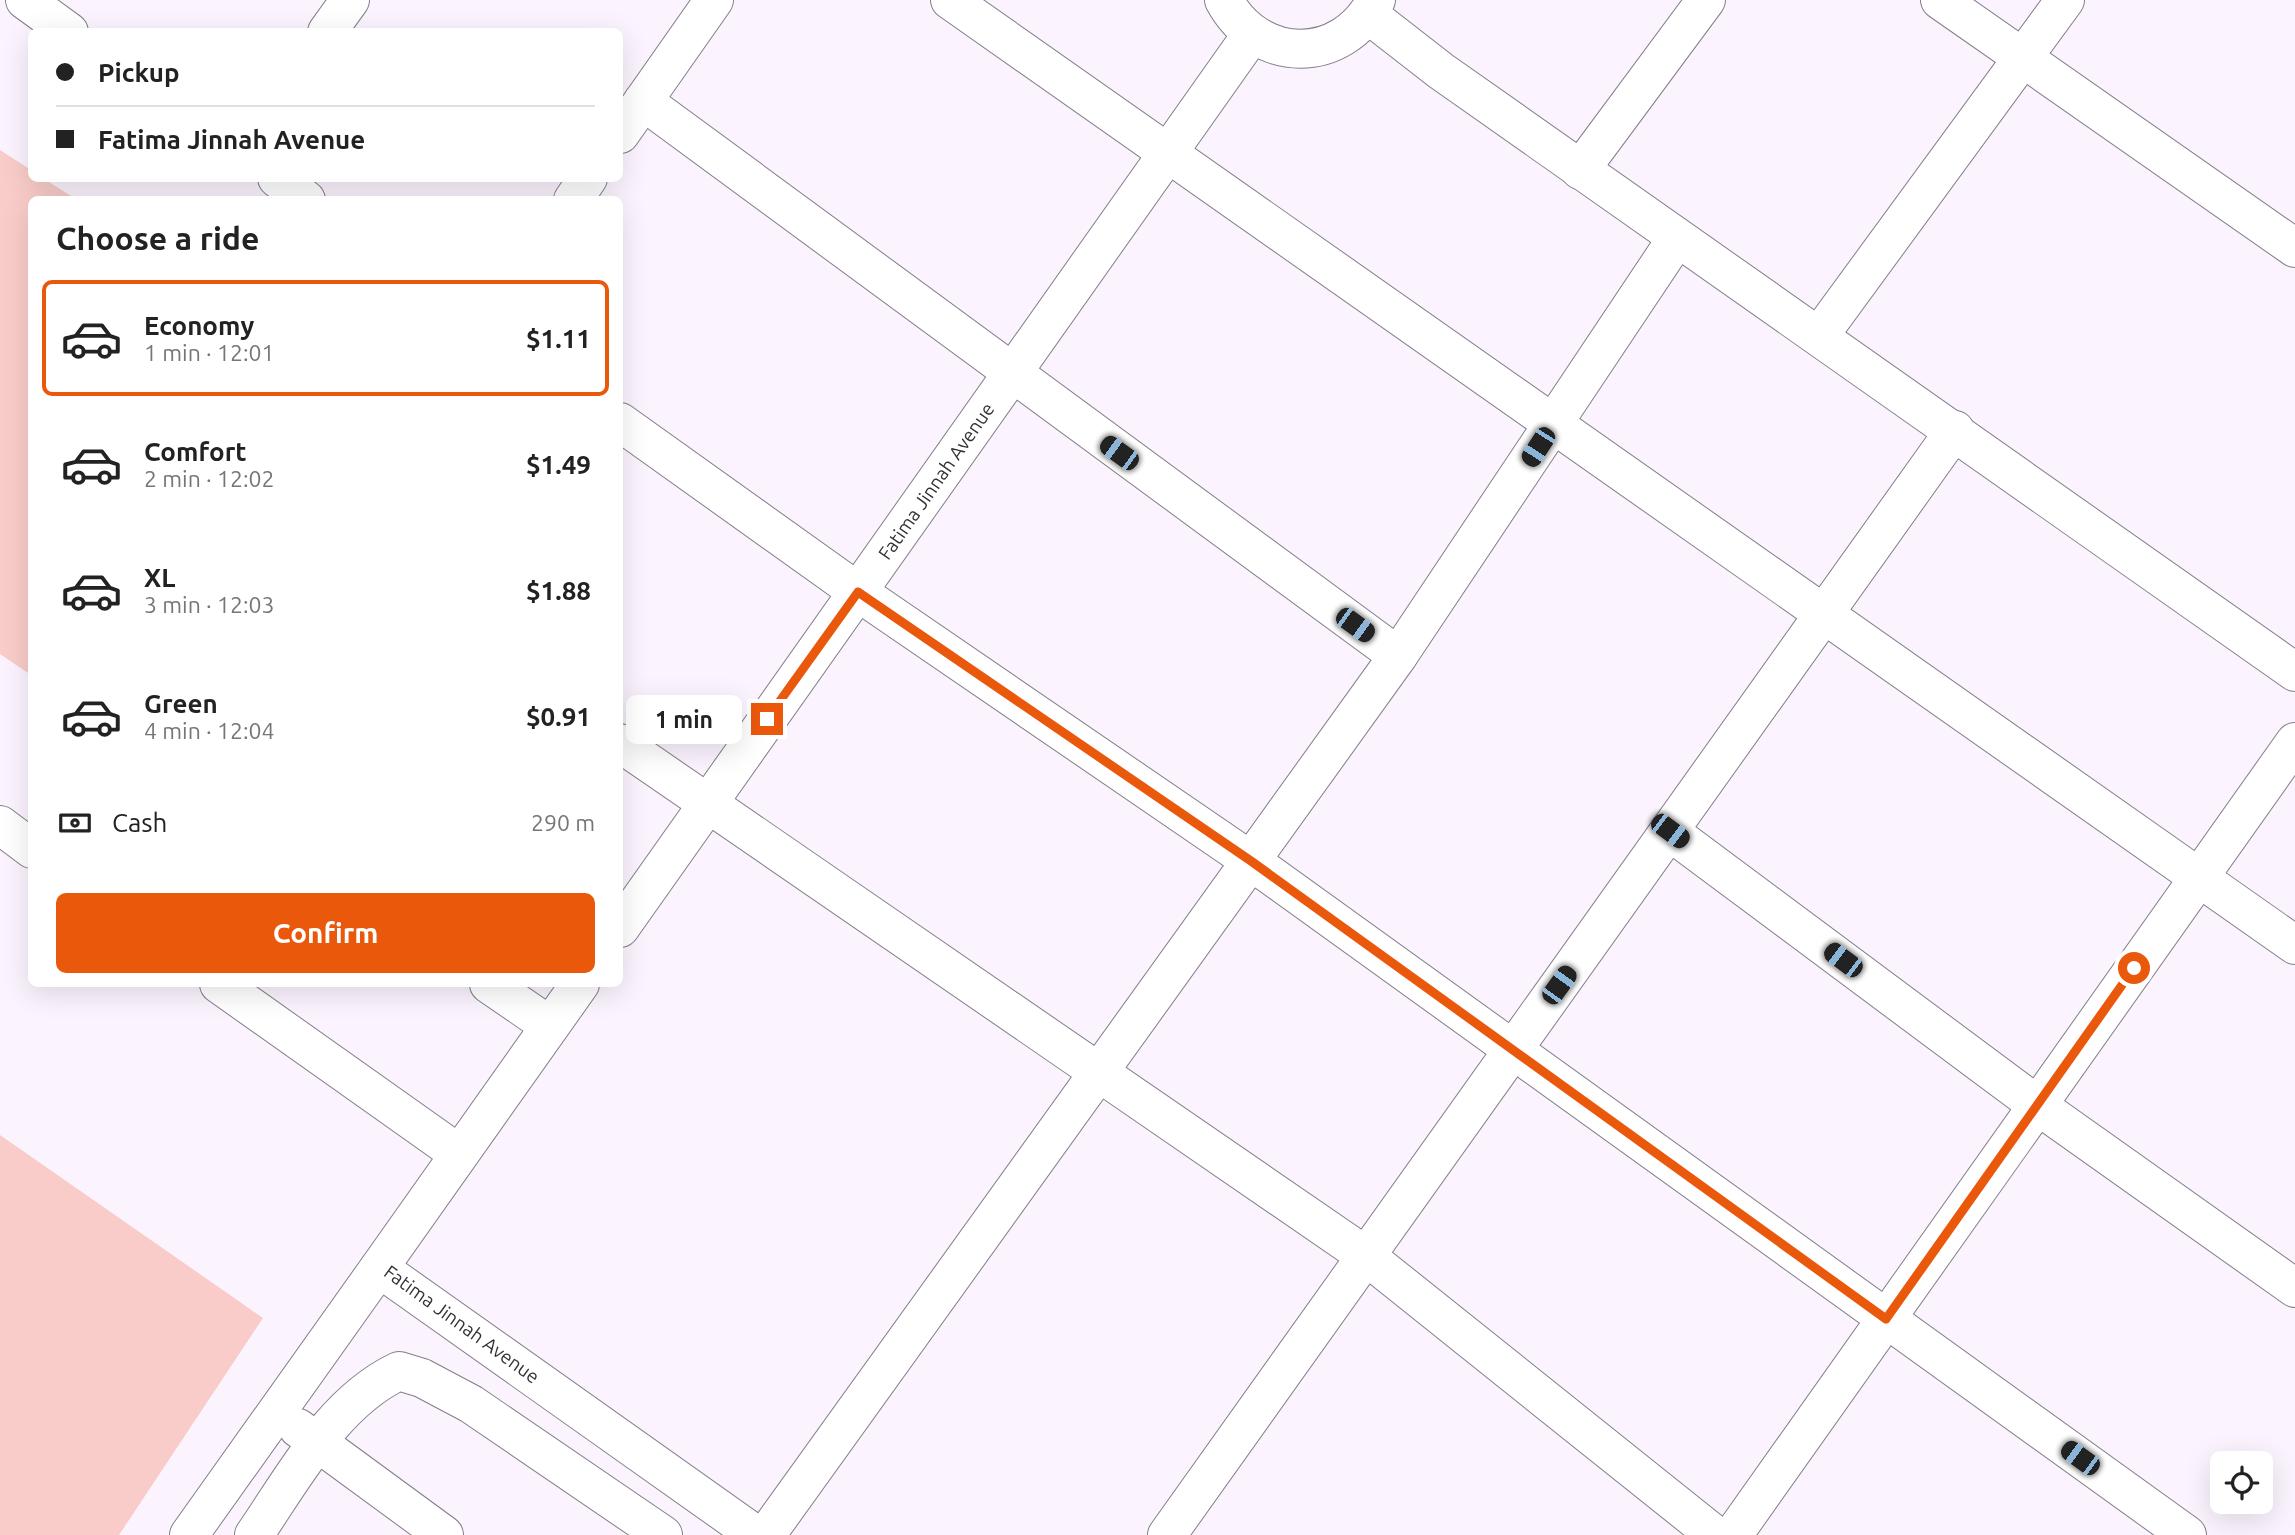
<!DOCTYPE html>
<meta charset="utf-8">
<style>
:root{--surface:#fff;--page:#f6f6f6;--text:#222;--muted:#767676;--line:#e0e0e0;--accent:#ea580c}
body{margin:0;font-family:Ubuntu,sans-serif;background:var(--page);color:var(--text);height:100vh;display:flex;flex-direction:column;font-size:26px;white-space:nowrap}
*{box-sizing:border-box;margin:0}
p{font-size:23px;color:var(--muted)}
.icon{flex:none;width:38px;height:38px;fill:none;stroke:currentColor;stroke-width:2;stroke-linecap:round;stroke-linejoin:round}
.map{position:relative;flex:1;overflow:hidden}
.sheet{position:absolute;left:28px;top:196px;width:595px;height:791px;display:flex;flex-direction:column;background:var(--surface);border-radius:10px;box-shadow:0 7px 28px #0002}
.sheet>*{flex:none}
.banner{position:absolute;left:28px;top:28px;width:595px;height:154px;border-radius:10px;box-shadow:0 7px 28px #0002;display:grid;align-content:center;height:154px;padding:0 28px;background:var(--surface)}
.fabs{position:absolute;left:2210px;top:1451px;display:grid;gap:14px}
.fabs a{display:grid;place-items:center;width:63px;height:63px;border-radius:10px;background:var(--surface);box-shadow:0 7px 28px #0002;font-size:35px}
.end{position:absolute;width:32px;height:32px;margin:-16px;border:9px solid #ea580c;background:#fff;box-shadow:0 0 0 4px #fff}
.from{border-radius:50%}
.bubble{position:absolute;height:49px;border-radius:10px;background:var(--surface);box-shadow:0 7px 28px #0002;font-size:23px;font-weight:600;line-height:49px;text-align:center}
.car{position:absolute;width:21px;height:42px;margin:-21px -10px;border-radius:9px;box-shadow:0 0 5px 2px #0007;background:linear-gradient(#222 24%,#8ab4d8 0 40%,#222 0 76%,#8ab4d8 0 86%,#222 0)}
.banner b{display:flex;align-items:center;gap:24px;height:66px;font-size:26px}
.banner b+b{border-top:2px solid var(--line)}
.banner i{width:18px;height:18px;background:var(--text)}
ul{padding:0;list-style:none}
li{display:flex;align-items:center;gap:21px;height:116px;margin:0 14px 10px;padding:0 14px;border:4px solid transparent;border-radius:10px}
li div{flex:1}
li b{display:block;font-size:26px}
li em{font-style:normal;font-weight:600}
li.on{border-color:var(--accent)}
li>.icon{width:63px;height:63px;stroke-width:1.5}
h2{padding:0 28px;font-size:32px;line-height:84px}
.pay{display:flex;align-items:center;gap:18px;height:77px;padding:0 28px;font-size:26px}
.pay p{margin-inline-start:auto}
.primary-button{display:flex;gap:14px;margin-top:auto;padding:14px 28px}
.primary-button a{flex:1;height:80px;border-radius:10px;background:var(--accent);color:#fff;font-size:28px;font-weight:600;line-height:80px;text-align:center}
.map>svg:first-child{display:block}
.green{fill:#f9ccc9}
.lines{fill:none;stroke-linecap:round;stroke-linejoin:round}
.minor-casing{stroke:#857d89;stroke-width:40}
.major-casing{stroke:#857d89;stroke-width:40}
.minor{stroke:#fff;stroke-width:38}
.major{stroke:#fff;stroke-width:38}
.route{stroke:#ea580c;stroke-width:9}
.labels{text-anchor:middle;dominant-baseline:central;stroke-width:7;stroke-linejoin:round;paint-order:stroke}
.street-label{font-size:19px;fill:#343136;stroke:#fff}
</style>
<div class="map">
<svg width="2295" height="1535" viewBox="0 0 2295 1535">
<rect width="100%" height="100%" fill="#fbf3fe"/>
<g class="green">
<path d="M 0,150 L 31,170 L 32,178 L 44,179 L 76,199 L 32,200 L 31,675 L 0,654 Z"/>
<path d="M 0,1135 L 263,1318 L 119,1535 L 0,1535 Z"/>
</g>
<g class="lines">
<defs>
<g id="minor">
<path d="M 25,0 L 69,32"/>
<path d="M 950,0 L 2295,945"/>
<path d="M 1940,0 L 2295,248"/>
<path d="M 1369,15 L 1441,71 L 2295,672"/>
<path d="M 327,32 L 350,0"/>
<path d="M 643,101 L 1398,656"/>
<path d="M 620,134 L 714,0"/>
<path d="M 1580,170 L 1706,0"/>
<path d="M 277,178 L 306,200"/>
<path d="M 573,200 L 588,178"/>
<path d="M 1819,336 L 2065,0"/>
<path d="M 620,422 L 858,592 L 1251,861 L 2187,1535"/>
<path d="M 620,743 L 1366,1256 L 1715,1535"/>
<path d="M 0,825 L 32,849"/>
<path d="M 1669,831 L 2037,1105 L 2295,1288"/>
<path d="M 219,984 L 459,1154"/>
<path d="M 489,984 L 550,1026"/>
<path d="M 298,1428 L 444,1535"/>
<path d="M 189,1535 L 379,1268"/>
<path d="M 254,1535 C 294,1477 333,1402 399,1371 L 422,1378 L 471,1404 L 663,1535"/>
<path d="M 766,1535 L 1398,656 L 1677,238"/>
<path d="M 1167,1535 L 1955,430"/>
<path d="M 1733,1535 L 2295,742"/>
</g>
<g id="major">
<path d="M 1224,0 C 1259,65 1342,65 1376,0"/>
<path d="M 620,928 L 1252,34"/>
<path d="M 580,984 L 379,1268 L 756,1535"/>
</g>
</defs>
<use href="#minor" class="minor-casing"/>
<use href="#major" class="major-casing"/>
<use href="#minor" class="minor"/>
<use href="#major" class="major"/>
</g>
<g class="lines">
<path class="route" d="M 767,719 L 858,592 L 1251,861 L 1886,1319 L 2134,968"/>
</g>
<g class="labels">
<g class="street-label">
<text transform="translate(936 481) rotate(-55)">Fatima Jinnah Avenue</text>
<text transform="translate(462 1324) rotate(36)">Fatima Jinnah Avenue</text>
</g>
</g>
</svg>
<div class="fabs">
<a><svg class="icon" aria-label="locate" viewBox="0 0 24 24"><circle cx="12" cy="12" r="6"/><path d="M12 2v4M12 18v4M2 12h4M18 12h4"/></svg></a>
</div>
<i class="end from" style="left:2134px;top:968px"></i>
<i class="end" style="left:767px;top:719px"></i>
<div class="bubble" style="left:626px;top:695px;width:116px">1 min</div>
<i class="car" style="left:1538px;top:447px;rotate:213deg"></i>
<i class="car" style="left:1119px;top:453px;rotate:306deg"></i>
<i class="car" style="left:1355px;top:625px;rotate:126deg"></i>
<i class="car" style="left:1670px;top:831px;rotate:127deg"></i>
<i class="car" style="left:1843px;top:960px;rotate:307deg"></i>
<i class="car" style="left:1559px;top:985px;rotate:36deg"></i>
<i class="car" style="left:2080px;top:1458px;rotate:306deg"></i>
<div class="banner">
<b><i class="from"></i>Pickup</b>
<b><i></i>Fatima Jinnah Avenue</b>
</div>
<section class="sheet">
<h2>Choose a ride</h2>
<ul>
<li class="on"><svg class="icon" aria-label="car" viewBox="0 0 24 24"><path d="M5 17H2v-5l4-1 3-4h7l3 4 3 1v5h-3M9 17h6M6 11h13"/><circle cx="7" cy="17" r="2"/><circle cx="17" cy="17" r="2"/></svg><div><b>Economy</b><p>1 min · 12:01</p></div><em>$1.11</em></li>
<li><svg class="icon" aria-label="car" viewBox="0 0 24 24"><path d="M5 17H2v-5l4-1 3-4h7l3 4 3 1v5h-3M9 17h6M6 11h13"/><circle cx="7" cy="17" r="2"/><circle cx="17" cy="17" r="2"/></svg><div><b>Comfort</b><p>2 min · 12:02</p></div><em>$1.49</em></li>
<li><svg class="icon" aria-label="car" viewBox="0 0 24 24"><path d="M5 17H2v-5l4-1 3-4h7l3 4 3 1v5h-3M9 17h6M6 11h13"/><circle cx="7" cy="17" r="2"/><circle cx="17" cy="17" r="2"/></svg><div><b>XL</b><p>3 min · 12:03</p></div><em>$1.88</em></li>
<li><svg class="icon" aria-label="car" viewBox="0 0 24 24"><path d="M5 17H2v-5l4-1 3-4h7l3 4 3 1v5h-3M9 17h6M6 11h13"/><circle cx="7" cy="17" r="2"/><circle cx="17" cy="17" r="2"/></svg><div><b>Green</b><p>4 min · 12:04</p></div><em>$0.91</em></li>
</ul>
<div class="pay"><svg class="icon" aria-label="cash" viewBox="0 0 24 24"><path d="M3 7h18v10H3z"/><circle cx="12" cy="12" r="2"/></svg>Cash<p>290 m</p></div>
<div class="primary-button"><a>Confirm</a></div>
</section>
</div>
